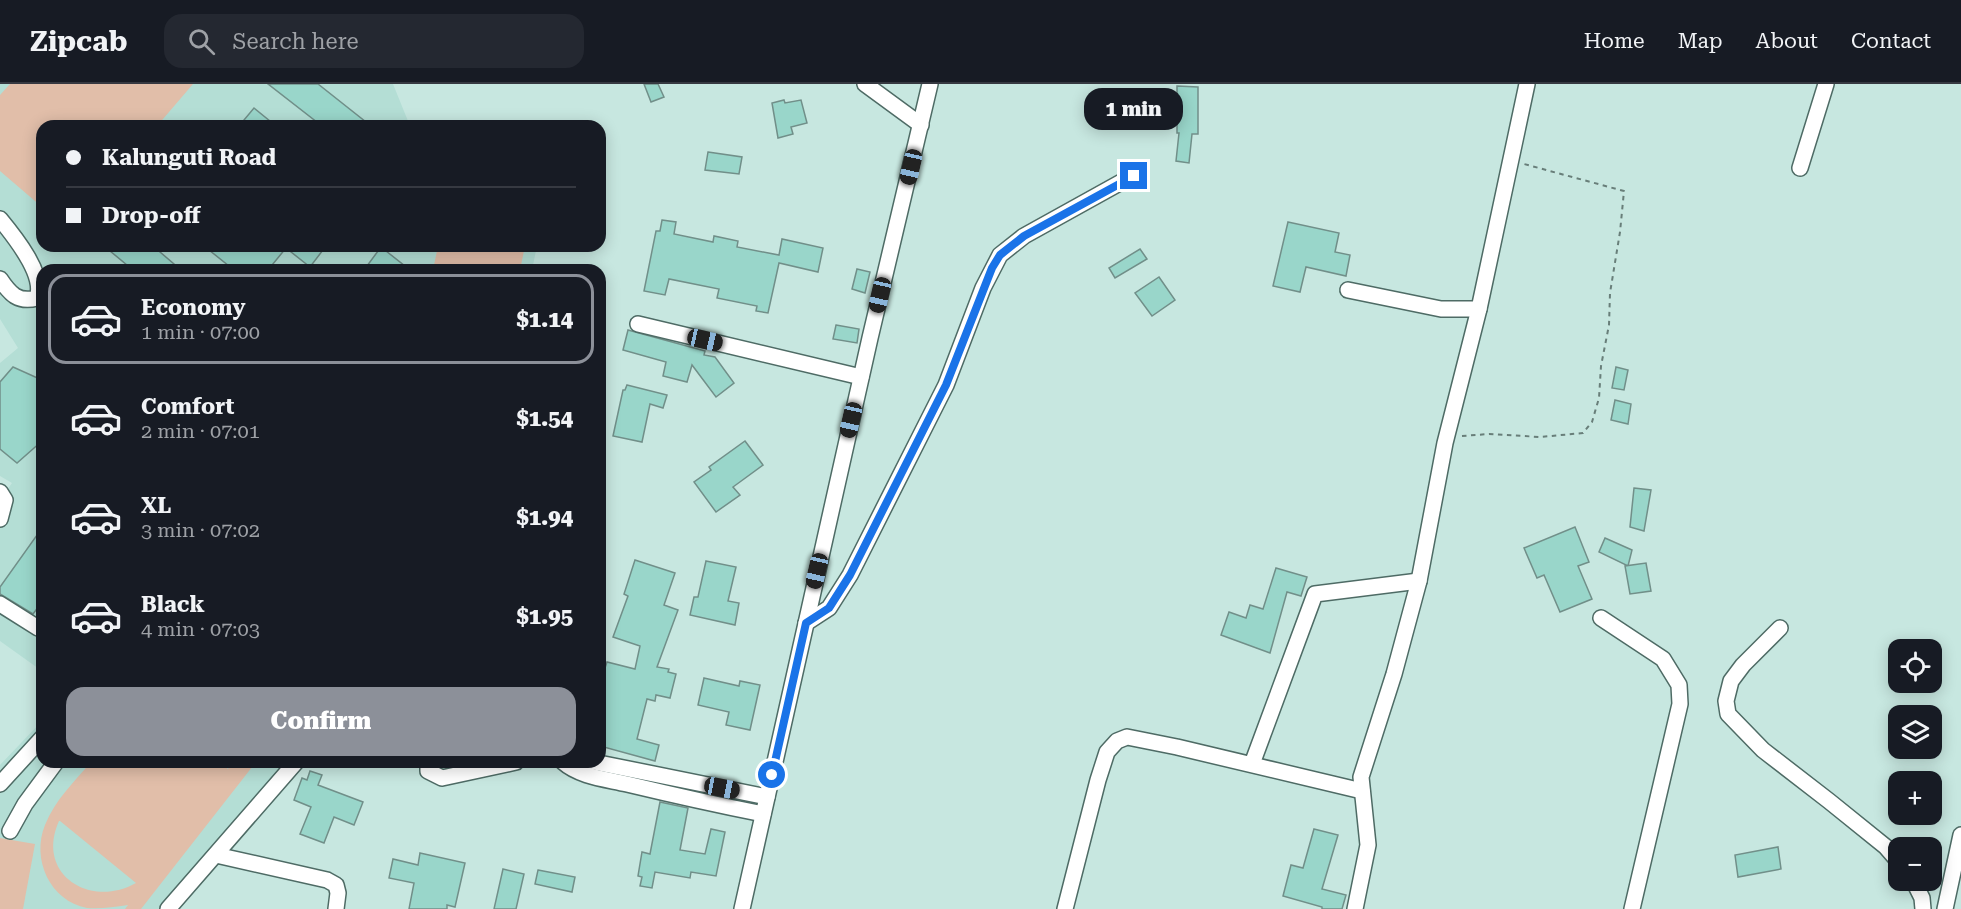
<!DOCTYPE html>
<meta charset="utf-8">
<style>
:root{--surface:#171b24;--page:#242831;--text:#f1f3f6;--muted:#9ea1a6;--line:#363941;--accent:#8c9099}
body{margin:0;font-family:"Roboto Serif",serif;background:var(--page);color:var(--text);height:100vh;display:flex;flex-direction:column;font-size:22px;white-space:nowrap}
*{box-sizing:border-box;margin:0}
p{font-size:20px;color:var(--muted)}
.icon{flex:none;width:33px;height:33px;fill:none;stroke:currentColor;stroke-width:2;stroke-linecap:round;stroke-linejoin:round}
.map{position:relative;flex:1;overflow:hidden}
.side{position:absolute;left:36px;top:180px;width:570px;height:504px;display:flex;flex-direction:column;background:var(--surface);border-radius:18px;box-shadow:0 3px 15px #0003}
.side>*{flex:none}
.banner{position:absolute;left:36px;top:36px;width:570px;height:132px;border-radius:18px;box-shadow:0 3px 15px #0003;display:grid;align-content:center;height:132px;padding:0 30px;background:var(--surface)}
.tools{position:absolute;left:1888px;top:555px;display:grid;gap:12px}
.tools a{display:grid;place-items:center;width:54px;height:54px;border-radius:12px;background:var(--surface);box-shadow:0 3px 15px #0003;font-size:30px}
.end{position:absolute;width:27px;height:27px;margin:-14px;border:8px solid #1a73e8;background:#fff;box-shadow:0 0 0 3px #fff}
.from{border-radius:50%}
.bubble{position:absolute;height:42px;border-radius:18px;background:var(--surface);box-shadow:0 3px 15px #0003;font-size:20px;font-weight:800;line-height:42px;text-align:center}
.car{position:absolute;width:18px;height:36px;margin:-18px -9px;border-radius:8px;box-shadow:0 0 4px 2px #0007;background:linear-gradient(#222 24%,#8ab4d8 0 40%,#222 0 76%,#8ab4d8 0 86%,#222 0)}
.banner b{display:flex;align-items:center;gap:21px;height:57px;font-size:22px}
.banner b+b{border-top:2px solid var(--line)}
.banner i{width:15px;height:15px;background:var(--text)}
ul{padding:10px 0 0;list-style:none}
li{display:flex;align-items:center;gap:18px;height:90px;margin:0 12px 9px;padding:0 18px;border:3px solid transparent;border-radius:18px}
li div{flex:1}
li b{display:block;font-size:22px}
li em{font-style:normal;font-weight:800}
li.selected{border-color:var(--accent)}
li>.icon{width:54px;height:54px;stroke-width:1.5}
.primary-button{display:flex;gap:12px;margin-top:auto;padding:12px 30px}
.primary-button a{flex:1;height:69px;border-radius:18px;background:var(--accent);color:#fff;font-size:24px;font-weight:800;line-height:69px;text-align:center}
header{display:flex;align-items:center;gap:36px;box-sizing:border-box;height:84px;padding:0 30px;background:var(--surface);border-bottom:2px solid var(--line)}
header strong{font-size:28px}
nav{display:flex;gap:33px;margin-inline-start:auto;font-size:21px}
.search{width:420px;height:54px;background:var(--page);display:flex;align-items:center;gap:15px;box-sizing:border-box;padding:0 21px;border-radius:18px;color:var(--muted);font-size:22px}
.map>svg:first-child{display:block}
.built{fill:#b4ded5}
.green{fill:#e1bea9;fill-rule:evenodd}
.building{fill:#99d6ca;stroke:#718f89;stroke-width:1.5}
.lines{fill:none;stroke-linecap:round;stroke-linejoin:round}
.minor-casing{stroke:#4e6b65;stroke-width:18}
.path{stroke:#687e79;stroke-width:2;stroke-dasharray:4.5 4.5;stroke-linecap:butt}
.minor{stroke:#fff;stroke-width:15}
.route{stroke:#1a73e8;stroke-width:8}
</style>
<header>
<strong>Zipcab</strong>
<div class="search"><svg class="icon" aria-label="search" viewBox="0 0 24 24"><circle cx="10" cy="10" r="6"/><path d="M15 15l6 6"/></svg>Search here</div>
<nav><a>Home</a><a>Map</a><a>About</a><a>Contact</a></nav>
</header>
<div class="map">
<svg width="1961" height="825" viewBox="0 0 1961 825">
<rect width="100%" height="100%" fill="#c7e7e0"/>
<g class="built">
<path d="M 0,0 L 393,0 L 410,42 L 42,42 L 42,162 L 537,162 L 532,186 L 42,186 L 42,587 L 0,557 L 0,416 L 12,399 L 0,392 L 0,279 L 18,264 L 0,235 Z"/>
<path d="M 42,637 L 42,678 L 286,678 L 164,825 L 0,825 L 0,681 Z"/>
</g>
<g class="green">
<path d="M 10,0 L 193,0 L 157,42 L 42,42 L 42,123 L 0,87 L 0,11 Z"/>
<path d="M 438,162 L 525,162 L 520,186 L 433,186 Z"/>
<path d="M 91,678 L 219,678 L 228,685 L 230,678 L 256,678 L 141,825 L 125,825 L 128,821 C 114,823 101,825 87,824 C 50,817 31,775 45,741 C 55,716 74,698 91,678 ZM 59,737 L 60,737 L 136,799 C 90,825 35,790 59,737 Z"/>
<path d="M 0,754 L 35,760 L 23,825 L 0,825 Z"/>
</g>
<g class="building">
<path d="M 268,0 L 318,0 L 371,42 L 322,42 Z"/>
<path d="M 644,0 L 658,0 L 664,13 L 651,18 Z"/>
<path d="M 1177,2 L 1198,3 L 1198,50 L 1192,50 L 1189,79 L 1176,77 L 1179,49 L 1177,49 Z"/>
<path d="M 784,16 L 785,19 L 801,16 L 807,39 L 791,43 L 793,50 L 778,54 L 772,19 Z"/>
<path d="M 254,24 L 276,42 L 239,42 Z"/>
<path d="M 708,68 L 742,73 L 739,90 L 705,86 Z"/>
<path d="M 662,136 L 676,138 L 674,150 L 713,158 L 714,152 L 738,157 L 737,163 L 779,171 L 782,155 L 823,164 L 818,188 L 779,179 L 768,229 L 756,227 L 757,222 L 717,214 L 719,205 L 669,195 L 665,211 L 644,207 L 656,147 L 660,147 Z"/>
<path d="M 1288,138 L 1339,149 L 1335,168 L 1350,171 L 1346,192 L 1306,183 L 1300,208 L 1273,202 Z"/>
<path d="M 104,162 L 153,162 L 181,186 L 133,186 Z"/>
<path d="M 204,162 L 326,162 L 310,183 L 286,164 L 268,186 L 234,186 Z"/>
<path d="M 381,163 L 410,186 L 364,186 Z"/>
<path d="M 1140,165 L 1147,175 L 1115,194 L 1109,184 Z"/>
<path d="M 857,185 L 870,188 L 865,209 L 852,205 Z"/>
<path d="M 1159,193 L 1175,216 L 1152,232 L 1135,209 Z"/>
<path d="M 836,241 L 859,245 L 857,259 L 833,255 Z"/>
<path d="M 628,246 L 705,267 L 704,271 L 715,273 L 734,299 L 716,313 L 692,281 L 687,298 L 663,292 L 666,278 L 623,266 Z"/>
<path d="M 13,283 L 42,296 L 42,357 L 17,379 L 0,365 L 0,298 Z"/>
<path d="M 1616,283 L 1628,286 L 1624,306 L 1612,304 Z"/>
<path d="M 627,301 L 667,311 L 663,324 L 650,320 L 642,358 L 613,352 L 623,306 L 625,306 Z"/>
<path d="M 1615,316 L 1631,320 L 1628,340 L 1611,336 Z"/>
<path d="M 745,357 L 763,381 L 733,403 L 740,411 L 716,428 L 694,398 L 711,386 L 709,383 Z"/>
<path d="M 1634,404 L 1651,406 L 1644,447 L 1630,443 Z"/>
<path d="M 1575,443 L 1589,478 L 1578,482 L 1592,515 L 1560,528 L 1544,491 L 1537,494 L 1524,464 Z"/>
<path d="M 42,444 L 42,518 L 33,530 L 0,510 L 0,503 Z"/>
<path d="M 1605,454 L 1632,466 L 1628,482 L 1599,468 Z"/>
<path d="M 635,476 L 675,489 L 664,521 L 678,526 L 657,583 L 669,585 L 668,588 L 676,590 L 670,614 L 656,611 L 655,617 L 647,615 L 637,655 L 659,661 L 655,677 L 600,662 L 600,583 L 605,584 L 607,578 L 635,585 L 640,562 L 613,553 L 628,512 L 624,510 Z"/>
<path d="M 706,477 L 736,483 L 728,517 L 739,519 L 735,541 L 690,531 L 694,513 L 698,513 Z"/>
<path d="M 1646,479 L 1651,507 L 1630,510 L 1625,482 Z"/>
<path d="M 1276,484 L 1307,493 L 1301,512 L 1287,508 L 1270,569 L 1221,551 L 1229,528 L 1246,534 L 1250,521 L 1263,525 Z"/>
<path d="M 704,594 L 739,602 L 740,597 L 760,601 L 750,646 L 726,641 L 729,628 L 698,621 Z"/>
<path d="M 310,687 L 322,691 L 318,701 L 363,718 L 354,741 L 334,733 L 324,759 L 300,750 L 311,723 L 294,716 L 302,694 L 307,696 Z"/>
<path d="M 660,718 L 688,724 L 680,766 L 705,770 L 711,745 L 725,748 L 716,792 L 691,788 L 690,794 L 655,788 L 652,804 L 640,802 L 642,793 L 638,792 L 642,768 L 650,770 Z"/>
<path d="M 1314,745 L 1338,751 L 1322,805 L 1346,811 L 1342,825 L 1322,825 L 1322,823 L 1283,812 L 1291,781 L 1303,784 Z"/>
<path d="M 1778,763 L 1781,785 L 1738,793 L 1735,771 Z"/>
<path d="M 420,769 L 465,779 L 455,823 L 447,821 L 447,825 L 409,825 L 414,799 L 389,794 L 393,775 L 418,781 Z"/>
<path d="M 503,785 L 524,790 L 516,825 L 494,825 Z"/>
<path d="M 538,786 L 575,793 L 572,808 L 535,800 Z"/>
</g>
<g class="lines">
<defs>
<g id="minor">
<path d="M 865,0 L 921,41"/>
<path d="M 1800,84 L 1826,0"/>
<path d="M 0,135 C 14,152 46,191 37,214 C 18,219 10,210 0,195"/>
<path d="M 1348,206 L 1441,225 L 1479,225"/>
<path d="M 638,240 L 861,293"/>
<path d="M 0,408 L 5,416 L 0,435"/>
<path d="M 0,520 L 38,544"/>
<path d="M 1601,534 L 1663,575 L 1679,601 L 1680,620 L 1632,825"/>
<path d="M 806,539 L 829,524 L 850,491 L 946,301 L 983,204 L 1000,171 L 1024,152 L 1134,91"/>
<path d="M 1780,544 L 1743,581 L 1731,597 L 1726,617 L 1728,630 L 1763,666 L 1829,717 L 1886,763 L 1899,778"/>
<path d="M 428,678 L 428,687 L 442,694 L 516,678"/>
<path d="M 563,678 C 580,693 606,695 627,700 C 673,711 718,721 763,730"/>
<path d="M 594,678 L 767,713"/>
<path d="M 1252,680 L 1315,510 L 1419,497"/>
<path d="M 0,700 L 42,654"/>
<path d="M 10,747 L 25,720 L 56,678"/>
<path d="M 216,771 L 327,796 L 336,801 L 338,809 L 336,825"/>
<path d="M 1913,796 L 1922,814 L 1923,825"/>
<path d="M 168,825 L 296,678"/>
<path d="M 742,825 L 870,254 L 930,0"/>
<path d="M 1065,825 L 1098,696 L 1107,668 L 1117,657 L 1127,653 L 1177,663 L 1362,707"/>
<path d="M 1355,825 L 1368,761 L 1361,693 L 1394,590 L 1419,497 L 1445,359 L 1479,225 L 1527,0"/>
<path d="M 1945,825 L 1961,751"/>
</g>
</defs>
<use href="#minor" class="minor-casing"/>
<path class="path" d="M 1462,352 L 1489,350 L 1540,353 L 1583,349 L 1592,338 L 1599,314 L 1601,282 L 1609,241 L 1610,209 L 1620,148 L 1624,107 L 1524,80"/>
<use href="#minor" class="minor"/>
</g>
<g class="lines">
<path class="route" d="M 772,691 L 806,539 L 829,524 L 850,491 L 946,301 L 992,184 L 1000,171 L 1024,152 L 1134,92"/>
</g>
</svg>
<div class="tools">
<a><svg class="icon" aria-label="locate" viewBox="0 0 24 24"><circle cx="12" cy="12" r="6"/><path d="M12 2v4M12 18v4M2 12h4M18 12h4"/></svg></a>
<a><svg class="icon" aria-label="layers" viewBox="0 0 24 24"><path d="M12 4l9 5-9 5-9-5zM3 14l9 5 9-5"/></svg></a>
<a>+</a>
<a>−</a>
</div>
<i class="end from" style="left:772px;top:691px"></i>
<i class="end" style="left:1134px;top:92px"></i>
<div class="bubble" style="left:1084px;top:4px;width:99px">1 min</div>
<i class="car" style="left:911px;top:83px;rotate:193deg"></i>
<i class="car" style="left:880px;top:211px;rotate:193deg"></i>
<i class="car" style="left:705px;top:256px;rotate:103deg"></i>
<i class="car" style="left:851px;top:336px;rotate:193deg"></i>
<i class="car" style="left:817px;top:487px;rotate:193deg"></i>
<i class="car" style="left:722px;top:704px;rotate:101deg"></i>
<div class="banner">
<b><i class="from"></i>Kalunguti Road</b>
<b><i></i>Drop-off</b>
</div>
<section class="side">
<ul>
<li class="selected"><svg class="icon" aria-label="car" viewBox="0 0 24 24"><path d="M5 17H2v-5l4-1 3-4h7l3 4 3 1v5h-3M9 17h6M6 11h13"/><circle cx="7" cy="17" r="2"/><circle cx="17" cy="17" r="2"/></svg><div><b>Economy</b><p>1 min · 07:00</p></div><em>$1.14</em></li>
<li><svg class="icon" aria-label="car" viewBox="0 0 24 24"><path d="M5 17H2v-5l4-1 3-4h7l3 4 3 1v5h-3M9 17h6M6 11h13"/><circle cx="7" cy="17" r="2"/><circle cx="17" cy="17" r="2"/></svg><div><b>Comfort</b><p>2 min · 07:01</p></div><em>$1.54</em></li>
<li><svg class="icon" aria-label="car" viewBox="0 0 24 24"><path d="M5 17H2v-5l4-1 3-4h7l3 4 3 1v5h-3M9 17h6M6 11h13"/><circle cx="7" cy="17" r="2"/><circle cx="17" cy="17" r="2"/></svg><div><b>XL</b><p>3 min · 07:02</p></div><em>$1.94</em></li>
<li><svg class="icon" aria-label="car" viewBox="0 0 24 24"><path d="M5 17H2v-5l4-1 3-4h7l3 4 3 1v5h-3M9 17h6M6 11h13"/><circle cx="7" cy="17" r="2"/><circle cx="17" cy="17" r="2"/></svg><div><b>Black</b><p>4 min · 07:03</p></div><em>$1.95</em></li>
</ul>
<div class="primary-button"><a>Confirm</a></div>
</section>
</div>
